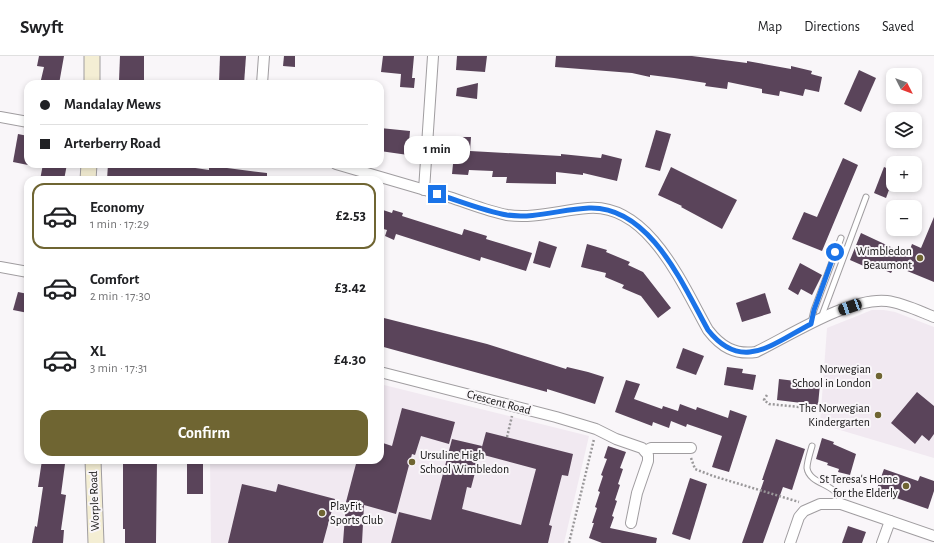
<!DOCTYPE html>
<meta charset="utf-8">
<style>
:root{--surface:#fff;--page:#f2f2f2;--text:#202124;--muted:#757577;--line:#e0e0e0;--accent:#6f6532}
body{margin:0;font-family:"Alegreya Sans",sans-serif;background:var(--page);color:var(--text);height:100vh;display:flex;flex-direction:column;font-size:15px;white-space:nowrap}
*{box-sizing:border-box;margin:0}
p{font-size:13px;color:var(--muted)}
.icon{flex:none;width:22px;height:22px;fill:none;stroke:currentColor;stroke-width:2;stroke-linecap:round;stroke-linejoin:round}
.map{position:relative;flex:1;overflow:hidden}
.drawer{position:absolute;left:24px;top:120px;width:360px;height:288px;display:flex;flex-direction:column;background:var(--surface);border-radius:12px;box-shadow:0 2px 6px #0003}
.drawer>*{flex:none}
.guide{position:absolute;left:24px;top:24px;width:360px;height:88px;border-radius:12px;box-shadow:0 2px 6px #0003;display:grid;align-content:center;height:88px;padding:0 16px;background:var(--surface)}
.needle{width:26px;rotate:132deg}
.fabs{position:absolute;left:886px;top:12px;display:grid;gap:8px}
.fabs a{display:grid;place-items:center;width:36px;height:36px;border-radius:8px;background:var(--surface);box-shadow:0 2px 6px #0003;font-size:20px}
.end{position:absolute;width:18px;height:18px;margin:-9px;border:5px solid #1a73e8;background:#fff;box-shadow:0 0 0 2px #fff}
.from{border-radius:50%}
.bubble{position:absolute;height:28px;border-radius:12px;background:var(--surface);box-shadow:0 2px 6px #0003;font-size:13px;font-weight:600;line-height:28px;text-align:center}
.car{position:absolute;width:12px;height:24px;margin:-12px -6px;border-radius:5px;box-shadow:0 0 3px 1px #0007;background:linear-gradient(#222 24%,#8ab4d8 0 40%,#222 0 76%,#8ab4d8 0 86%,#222 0)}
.guide b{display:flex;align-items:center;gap:14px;height:38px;font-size:15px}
.guide b+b{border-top:1px solid var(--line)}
.guide i{width:10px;height:10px;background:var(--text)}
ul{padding:7px 0 0;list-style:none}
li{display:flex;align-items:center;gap:12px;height:66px;margin:0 8px 6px;padding:0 8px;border:2px solid transparent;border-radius:12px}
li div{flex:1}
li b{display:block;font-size:15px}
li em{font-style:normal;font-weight:600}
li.current{border-color:var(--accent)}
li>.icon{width:36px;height:36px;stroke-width:1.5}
.button{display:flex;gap:8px;margin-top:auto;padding:8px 16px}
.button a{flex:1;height:46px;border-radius:12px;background:var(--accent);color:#fff;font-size:16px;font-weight:600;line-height:46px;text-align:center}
header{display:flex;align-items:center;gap:24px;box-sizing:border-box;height:56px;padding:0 20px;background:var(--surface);border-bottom:1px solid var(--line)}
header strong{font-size:19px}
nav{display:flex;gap:22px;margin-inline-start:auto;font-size:14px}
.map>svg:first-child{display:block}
.built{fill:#f1e9f1}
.building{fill:#5a445a}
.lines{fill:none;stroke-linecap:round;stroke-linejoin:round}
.service-casing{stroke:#a09da0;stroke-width:7}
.minor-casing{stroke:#a09da0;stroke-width:12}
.secondary-casing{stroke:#a09da0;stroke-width:17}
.path{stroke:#9a989a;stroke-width:2.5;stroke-dasharray:2 2;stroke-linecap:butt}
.service{stroke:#fff;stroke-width:5}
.minor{stroke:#fff;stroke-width:10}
.secondary{stroke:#f4eed4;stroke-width:15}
.route{stroke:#1a73e8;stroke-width:5}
.poi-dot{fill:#6f6532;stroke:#f9f6f9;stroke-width:1.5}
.labels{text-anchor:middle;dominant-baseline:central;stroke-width:4;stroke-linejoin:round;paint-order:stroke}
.poi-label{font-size:12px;fill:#111011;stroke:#f9f6f9;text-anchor:end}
.street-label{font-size:12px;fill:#111011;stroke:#f9f6f9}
</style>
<header>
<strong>Swyft</strong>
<nav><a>Map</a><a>Directions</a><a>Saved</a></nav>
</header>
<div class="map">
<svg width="934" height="487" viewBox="0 0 934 487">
<rect width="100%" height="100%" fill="#f9f6f9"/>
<g class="built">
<path d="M 872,254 L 884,254 L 895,256 L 934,271 L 934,402 L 820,368 L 827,272 Z"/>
<path d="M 380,328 L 589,380 L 564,487 L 211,487 L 210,404 L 240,408 L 241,404 L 380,404 Z"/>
</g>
<g class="building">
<path d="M 39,0 L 64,0 L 59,28 L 40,28 L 44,11 L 37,10 Z"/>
<path d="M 120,0 L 144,0 L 144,25 L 119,25 Z"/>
<path d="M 220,0 L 246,0 L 244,28 L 219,27 Z"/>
<path d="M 284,0 L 295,0 L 295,11 L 283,10 Z"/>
<path d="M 383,0 L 414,0 L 412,22 L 415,22 L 414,32 L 400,31 L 401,18 L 381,16 Z"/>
<path d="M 457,0 L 487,0 L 485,16 L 456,14 Z"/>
<path d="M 556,0 L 692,0 L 747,7 L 747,5 L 791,13 L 791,10 L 812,15 L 811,18 L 822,21 L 819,36 L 805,33 L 803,40 L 780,35 L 779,40 L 762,37 L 762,33 L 728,26 L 727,33 L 705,30 L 706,27 L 674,22 L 650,19 L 650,21 L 632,17 L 555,11 Z"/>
<path d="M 859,14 L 876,22 L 861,56 L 844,48 Z"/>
<path d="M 478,27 L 477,43 L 456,40 L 457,32 Z"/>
<path d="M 380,72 L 410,75 L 408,99 L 380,95 Z"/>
<path d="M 656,74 L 671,78 L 660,115 L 645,111 Z"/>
<path d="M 18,78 L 28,80 L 28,109 L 13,106 Z"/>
<path d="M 455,81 L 471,81 L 470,95 L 561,100 L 561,98 L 601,102 L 602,98 L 622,103 L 617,125 L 583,117 L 583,119 L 556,116 L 556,128 L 506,127 L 507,121 L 492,121 L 493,115 L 469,114 L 468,119 L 452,118 L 453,108 L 447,108 L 448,87 L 454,88 Z"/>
<path d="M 843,102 L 858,109 L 822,195 L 792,183 L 804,156 L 817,161 Z"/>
<path d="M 43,108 L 67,108 L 64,124 L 40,124 Z"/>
<path d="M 108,108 L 168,108 L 209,114 L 209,111 L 227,112 L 267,117 L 267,124 L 107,124 Z"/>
<path d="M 671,111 L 737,144 L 722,173 L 681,151 L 682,150 L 658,139 Z"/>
<path d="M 884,111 L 893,115 L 893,123 L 886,142 L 874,137 Z"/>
<path d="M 380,153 L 392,157 L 393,154 L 403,157 L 402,160 L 462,179 L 464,173 L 487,180 L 486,183 L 532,197 L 526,215 L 481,201 L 480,205 L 396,178 L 394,184 L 385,180 L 387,174 L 380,172 Z"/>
<path d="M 934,161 L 934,226 L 895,210 L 891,217 L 868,207 L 866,211 L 850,204 L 861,177 L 908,199 L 912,188 L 921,192 Z"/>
<path d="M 539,185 L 557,191 L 550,212 L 533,207 Z"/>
<path d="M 587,188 L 607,194 L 606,196 L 630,206 L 628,209 L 643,216 L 671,252 L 658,262 L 641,240 L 622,232 L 624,229 L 605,221 L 606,217 L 581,211 Z"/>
<path d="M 800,207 L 822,219 L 812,239 L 801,233 L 798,239 L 788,233 Z"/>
<path d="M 18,236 L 28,238 L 28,257 L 13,254 Z"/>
<path d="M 765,237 L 771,257 L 742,266 L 736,247 Z"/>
<path d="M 380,261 L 487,288 L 566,313 L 567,311 L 588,316 L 604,321 L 595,348 L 547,333 L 547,336 L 380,290 Z"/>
<path d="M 683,292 L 704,300 L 696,319 L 676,312 Z"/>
<path d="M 727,311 L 743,313 L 742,317 L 756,319 L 753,334 L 724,329 Z"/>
<path d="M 779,323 L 820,328 L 818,349 L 777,344 Z"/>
<path d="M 626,324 L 640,328 L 634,343 L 662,353 L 663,350 L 678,355 L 680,348 L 696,354 L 697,351 L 728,362 L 730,354 L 747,360 L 729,416 L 712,411 L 722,380 L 687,368 L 686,371 L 671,365 L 669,372 L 653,366 L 652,370 L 615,356 Z"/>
<path d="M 917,336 L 934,350 L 934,378 L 929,385 L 922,379 L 915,388 L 891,367 Z"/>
<path d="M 402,352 L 455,366 L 449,388 L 421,380 L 415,399 L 412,398 L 396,458 L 364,449 L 362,487 L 343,487 L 346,446 L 357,404 L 380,404 L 380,386 L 392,390 Z"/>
<path d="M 486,376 L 573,398 L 568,420 L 562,419 L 549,469 L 552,470 L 548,487 L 391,487 L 399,456 L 431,464 L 452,383 L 482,390 L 471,432 L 467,431 L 462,453 L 521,469 L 536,413 L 480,398 Z"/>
<path d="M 822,382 L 834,386 L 833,388 L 856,398 L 850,419 L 838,416 L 839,413 L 827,409 L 828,407 L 816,403 Z"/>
<path d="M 776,383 L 805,393 L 792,434 L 783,431 L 763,487 L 742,487 L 764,424 L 762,424 Z"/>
<path d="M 608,390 L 626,396 L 620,412 L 623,413 L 618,428 L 620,429 L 615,444 L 617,445 L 612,460 L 614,461 L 610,472 L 657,482 L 656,487 L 602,487 L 589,482 L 594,467 L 592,467 L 597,452 L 595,451 L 600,436 L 598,435 L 603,420 L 601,419 L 607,403 L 604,402 Z"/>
<path d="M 42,404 L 65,408 L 61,438 L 66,439 L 61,474 L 64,474 L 63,487 L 32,487 L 35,470 L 37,471 L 43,431 L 38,431 Z"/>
<rect x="187" y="404" width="16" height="34"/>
<path d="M 157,405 L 156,487 L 125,487 L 125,473 L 123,473 L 123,406 Z"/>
<path d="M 884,413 L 918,425 L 920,420 L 934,425 L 934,435 L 928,453 L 876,435 Z"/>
<path d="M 690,422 L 707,428 L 690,484 L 672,478 Z"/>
<path d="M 242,428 L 276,436 L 278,428 L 335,443 L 323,487 L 228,487 Z"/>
<path d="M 848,470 L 866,476 L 862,487 L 842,487 Z"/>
</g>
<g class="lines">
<defs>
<g id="service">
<path d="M 821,262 L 866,141"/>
<path d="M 811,267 L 814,254 L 841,182"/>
<path d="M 812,390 C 810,397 807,406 807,412 C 809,427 832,428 838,439 C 840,441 840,445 841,448"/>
</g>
<g id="minor">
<path d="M 262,28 L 264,0"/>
<path d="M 0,61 L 28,66"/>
<path d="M 336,108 C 373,119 411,130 449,141 C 468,147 487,155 507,159 C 534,163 561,154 588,152 C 649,147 683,230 708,274 C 721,291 735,299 756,296 C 791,279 849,241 887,245 C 903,247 919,255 934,261"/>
<path d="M 424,134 L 433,0"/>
<path d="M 0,211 L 28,216"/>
<path d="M 380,316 L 556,361 L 596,373 L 616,383 L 642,392 L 648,399 L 648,405 L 637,437 L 631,467"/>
<path d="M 645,395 L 651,392 L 691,392"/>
<path d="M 790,487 L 799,461 L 804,455 L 820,448 L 841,448 L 934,480"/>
<path d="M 882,487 L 890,465"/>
</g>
<g id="secondary">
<path d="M 92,28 L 92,0"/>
<path d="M 88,124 L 89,108"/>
<path d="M 93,404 L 96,487"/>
</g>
</defs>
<use href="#service" class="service-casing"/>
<use href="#minor" class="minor-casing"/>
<use href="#secondary" class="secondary-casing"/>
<g class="path">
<path d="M 767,339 L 764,344 L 769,348 L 810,352"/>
<path d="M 507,381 L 512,360"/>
<path d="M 691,402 L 695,413 L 713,420 L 799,446"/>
<path d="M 139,404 L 140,406"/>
<path d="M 569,487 L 594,383"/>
</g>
<use href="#service" class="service"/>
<use href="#minor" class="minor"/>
<use href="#secondary" class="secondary"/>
</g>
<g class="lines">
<path class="route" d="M 437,138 C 460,145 484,155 507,159 C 535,163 562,153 589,152 C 650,150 683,229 708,274 C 742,317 772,288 811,268 L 814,254 L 835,196"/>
</g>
<g class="poi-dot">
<circle cx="920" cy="202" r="4"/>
<circle cx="879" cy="320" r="4"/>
<circle cx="878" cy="359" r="4"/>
<circle cx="412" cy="406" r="4"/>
<circle cx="906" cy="430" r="4"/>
<circle cx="322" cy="457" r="4"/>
</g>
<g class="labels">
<g class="poi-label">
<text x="912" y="195">Wimbledon<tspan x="912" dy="14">Beaumont</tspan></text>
<text x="871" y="313">Norwegian<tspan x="871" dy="14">School in London</tspan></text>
<text x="870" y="352">The Norwegian<tspan x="870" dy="14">Kindergarten</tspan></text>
<text x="420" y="399" text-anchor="start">Ursuline High<tspan x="420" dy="14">School Wimbledon</tspan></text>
<text x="898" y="423">St Teresa's Home<tspan x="898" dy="14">for the Elderly</tspan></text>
<text x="330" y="450" text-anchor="start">PlayFit<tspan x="330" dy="14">Sports Club</tspan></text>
</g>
<g class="street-label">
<text transform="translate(499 346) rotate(15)">Crescent Road</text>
<text transform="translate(94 445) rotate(-92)">Worple Road</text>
</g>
</g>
</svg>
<div class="fabs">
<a><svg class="needle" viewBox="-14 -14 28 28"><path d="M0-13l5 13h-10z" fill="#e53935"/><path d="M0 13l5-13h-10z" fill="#757577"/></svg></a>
<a><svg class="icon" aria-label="layers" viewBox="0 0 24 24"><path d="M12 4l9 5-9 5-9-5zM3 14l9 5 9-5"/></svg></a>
<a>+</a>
<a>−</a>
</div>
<i class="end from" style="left:835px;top:196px"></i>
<i class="end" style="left:437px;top:138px"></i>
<div class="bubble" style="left:404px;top:80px;width:66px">1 min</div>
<i class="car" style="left:850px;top:251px;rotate:250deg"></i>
<div class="guide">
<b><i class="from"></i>Mandalay Mews</b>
<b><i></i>Arterberry Road</b>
</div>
<section class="drawer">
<ul>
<li class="current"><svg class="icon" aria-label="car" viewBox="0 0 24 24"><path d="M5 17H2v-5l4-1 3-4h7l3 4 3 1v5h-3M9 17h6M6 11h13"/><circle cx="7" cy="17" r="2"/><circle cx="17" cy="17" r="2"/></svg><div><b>Economy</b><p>1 min · 17:29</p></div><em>£2.53</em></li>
<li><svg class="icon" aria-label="car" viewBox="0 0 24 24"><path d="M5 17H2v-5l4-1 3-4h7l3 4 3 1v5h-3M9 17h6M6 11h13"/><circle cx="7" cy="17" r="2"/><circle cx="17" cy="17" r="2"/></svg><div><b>Comfort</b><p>2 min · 17:30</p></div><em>£3.42</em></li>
<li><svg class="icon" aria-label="car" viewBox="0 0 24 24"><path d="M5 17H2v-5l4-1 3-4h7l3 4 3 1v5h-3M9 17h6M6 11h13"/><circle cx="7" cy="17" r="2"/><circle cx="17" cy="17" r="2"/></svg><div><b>XL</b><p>3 min · 17:31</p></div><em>£4.30</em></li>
</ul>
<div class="button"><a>Confirm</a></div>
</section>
</div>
